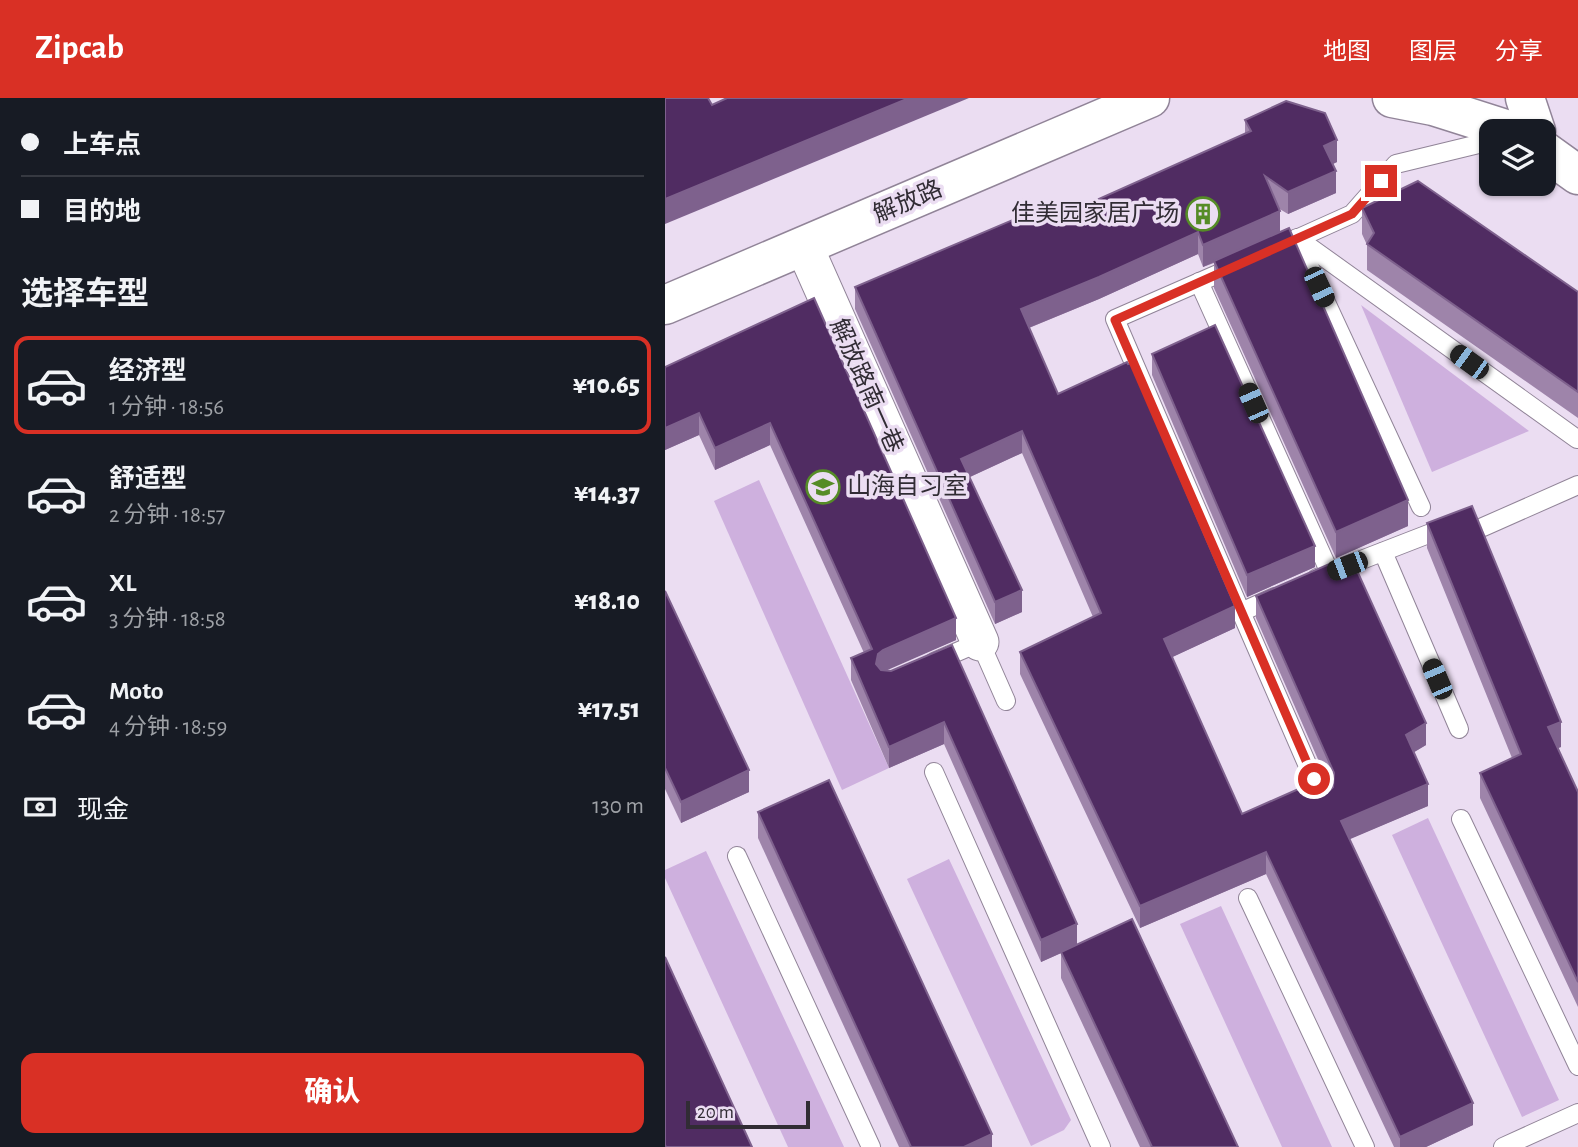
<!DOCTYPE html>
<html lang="zh">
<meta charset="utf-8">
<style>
:root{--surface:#171b24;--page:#20242c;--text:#f1f3f6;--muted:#9ea1a6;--line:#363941;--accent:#d93025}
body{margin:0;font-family:"Alegreya Sans","Noto Sans SC",sans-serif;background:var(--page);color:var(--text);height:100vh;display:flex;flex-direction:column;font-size:26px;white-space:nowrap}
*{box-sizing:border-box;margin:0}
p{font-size:23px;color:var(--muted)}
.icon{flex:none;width:38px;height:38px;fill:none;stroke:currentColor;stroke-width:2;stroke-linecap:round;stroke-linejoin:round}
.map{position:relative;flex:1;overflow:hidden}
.side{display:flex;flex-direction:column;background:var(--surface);width:665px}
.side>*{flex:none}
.hud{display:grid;align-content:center;height:154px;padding:0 21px;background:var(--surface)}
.buttons{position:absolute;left:814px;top:21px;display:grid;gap:14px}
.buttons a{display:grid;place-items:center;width:77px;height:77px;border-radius:14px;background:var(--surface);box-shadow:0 2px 5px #0004;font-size:35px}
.scale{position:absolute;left:21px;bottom:18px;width:124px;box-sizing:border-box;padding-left:7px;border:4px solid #312c34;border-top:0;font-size:19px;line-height:24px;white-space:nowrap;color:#312c34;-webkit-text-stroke:5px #ebddf2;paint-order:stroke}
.end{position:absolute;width:32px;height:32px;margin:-16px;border:9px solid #d93025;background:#fff;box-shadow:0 0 0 4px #fff}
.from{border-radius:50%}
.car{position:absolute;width:21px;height:42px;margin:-21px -10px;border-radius:9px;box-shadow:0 0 5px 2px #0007;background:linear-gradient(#222 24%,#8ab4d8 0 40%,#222 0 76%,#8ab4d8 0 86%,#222 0)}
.hud b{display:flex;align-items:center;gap:24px;height:66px;font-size:26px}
.hud b+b{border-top:2px solid var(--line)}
.hud i{width:18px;height:18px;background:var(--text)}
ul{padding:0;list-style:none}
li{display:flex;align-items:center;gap:21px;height:98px;margin:0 14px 10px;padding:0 7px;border:4px solid transparent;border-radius:14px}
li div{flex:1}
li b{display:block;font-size:26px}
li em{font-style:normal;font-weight:800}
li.active{border-color:var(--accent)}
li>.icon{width:63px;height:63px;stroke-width:1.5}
h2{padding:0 21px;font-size:32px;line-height:84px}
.pay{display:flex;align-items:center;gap:18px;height:77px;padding:0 21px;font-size:26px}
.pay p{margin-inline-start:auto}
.action{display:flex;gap:14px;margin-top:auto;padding:14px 21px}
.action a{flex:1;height:80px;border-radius:14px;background:var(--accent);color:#fff;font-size:28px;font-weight:800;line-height:80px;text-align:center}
header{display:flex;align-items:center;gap:42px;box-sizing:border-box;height:98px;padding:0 35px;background:var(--accent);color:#fff}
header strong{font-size:33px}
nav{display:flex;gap:38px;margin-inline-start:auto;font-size:24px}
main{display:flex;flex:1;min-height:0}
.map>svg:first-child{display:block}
.green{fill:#ceb0de}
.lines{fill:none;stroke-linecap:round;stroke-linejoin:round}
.lane-casing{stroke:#918498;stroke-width:20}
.street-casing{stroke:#918498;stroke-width:39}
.secondary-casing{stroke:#918498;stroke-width:41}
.lane{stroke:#fff;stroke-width:18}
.street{stroke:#fff;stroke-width:37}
.secondary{stroke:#fff;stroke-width:38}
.wall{fill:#9e84aa}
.shaded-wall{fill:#7e618d}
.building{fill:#502c62;stroke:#7e618d;stroke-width:2}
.route{stroke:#d93025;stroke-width:9}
.labels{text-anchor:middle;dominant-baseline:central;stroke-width:7;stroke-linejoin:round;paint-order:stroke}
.street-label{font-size:24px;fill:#312c34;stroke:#ebddf2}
.poi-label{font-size:24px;fill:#312c34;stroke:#ebddf2;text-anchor:end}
</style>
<header>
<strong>Zipcab</strong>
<nav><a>地图</a><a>图层</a><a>分享</a></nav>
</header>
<main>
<section class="side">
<div class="hud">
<b><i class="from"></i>上车点</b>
<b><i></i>目的地</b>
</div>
<h2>选择车型</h2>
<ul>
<li class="active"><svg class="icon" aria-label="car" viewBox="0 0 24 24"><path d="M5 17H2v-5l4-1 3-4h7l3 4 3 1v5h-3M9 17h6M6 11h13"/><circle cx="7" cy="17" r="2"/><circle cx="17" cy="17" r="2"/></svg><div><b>经济型</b><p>1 分钟 · 18:56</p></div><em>¥10.65</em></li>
<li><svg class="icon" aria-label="car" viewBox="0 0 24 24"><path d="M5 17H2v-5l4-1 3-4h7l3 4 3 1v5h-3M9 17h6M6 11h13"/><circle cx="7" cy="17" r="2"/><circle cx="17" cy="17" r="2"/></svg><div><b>舒适型</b><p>2 分钟 · 18:57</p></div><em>¥14.37</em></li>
<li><svg class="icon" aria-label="car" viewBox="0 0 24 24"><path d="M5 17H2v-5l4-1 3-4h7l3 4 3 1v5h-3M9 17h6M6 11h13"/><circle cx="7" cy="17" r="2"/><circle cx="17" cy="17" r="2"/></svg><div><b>XL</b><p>3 分钟 · 18:58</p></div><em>¥18.10</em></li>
<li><svg class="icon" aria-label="car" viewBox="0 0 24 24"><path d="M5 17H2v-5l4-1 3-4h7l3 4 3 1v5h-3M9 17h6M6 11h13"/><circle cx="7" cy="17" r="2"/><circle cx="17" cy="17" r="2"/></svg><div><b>Moto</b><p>4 分钟 · 18:59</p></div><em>¥17.51</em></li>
</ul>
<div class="pay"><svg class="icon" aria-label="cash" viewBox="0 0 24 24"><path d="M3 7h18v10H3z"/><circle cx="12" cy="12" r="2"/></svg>现金<p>130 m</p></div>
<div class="action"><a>确认</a></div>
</section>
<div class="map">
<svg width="913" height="1049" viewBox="0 0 913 1049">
<rect width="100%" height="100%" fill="#ebddf2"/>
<g class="green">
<path d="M 696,207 L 864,333 L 767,374 Z"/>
<path d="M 94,382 L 224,670 L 177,692 L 49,403 Z"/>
<path d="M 763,720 L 894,1002 L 857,1019 L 727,737 Z"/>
<path d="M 41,753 L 179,1049 L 123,1049 L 0,780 L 0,772 Z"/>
<path d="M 284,761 L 406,1022 L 399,1032 L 366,1048 L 242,781 Z"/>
<path d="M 556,808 L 667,1049 L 617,1049 L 515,826 Z"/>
</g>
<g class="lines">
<defs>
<g id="lane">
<path d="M 632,140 L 912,341"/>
<path d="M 633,144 L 756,409"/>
<path d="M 607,152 L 687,116 L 731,66 L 826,43"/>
<path d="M 569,169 L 450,221 L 576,514"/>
<path d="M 534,184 L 665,475 L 652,480"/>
<path d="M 818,429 L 913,387"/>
<path d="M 718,454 L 794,631"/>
<path d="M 668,473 L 766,435"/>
<path d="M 610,499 L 576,514 L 659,705"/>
<path d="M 269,564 L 315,544 L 341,603"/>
<path d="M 269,674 L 436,1049"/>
<path d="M 796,721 L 913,968"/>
<path d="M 72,758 L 206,1049"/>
<path d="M 583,800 L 700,1049"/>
<path d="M 838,1049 L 913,1015"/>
</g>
<path id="street" d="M 139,148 L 315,544"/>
<g id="secondary">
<path d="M 727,0 L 768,8 L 847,33"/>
<path d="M 860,0 L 871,33"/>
<path d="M 878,52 L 913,77"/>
<path d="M 0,207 L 485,0"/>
</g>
</defs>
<use href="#lane" class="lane-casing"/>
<use href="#street" class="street-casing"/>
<use href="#secondary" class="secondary-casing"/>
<use href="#lane" class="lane"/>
<use href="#street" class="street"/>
<use href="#secondary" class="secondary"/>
</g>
<g class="wall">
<path d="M 580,22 L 672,64 L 668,66 L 671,95 L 623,116 L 613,110 L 615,134 L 743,428 L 671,460 L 549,190 L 549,165 L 538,169 L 533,156 L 434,201 L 364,230 L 393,296 L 570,530 L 507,559 L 577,716 L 652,692 L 657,694 L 663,694 L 666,691 L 591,520 L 591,498 L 761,647 L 749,654 L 763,708 L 684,741 L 808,1027 L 761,1049 L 729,1049 L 601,776 L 475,830 L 355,576 L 355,554 L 428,519 L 357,355 L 305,379 L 357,514 L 330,526 L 190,211 L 190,189 L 396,118 L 580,36 Z"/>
<path d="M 697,110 L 913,194 L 913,320 L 702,172 L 702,147 L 697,136 Z"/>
<path d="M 149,200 L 291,542 L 220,572 L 226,573 L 287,547 L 412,847 L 573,1049 L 475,1049 L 396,880 L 396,855 L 376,864 L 279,646 L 224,670 L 186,582 L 186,560 L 199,555 L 105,347 L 50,372 L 34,337 L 0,352 L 0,269 Z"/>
<path d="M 487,256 L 650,469 L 582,499 L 487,277 Z"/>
<path d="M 762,425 L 896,649 L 892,650 L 913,694 L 913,909 L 815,700 L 815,675 L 847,660 L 762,450 Z"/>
<path d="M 0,493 L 84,694 L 16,725 L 0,691 Z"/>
<path d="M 93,714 L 327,1049 L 234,1049 L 93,740 Z"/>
</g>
<g class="shaded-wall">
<path d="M 244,0 L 304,0 L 0,126 L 0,101 Z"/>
<path d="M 672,42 L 672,64 L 659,70 L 659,48 Z"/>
<path d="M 671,73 L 671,95 L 623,116 L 623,94 Z"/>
<path d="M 615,113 L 615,135 L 538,169 L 538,147 Z"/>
<path d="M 533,134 L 533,156 L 434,201 L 356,233 L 356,211 Z"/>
<path d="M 34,315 L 34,337 L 0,352 L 0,330 Z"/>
<path d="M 105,325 L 105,347 L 50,372 L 50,350 Z"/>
<path d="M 357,333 L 357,355 L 296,383 L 296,361 Z"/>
<path d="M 743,402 L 743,428 L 671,460 L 671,434 Z"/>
<path d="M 650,448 L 650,469 L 582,499 L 582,477 Z"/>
<path d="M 357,492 L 357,514 L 330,526 L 330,504 Z"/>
<path d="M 570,508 L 570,530 L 499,563 L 499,541 Z"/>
<path d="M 291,520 L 291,542 L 218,574 L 211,566 L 213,556 L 218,552 Z"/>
<path d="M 279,624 L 279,646 L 224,670 L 224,649 Z"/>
<path d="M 896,624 L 896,649 L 883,654 L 883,629 Z"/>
<path d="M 761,625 L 761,647 L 741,659 L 741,637 Z"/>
<path d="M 84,672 L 84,694 L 16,725 L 16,704 Z"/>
<path d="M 763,686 L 763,708 L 676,745 L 676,723 Z"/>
<path d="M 601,754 L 601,776 L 475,830 L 475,808 Z"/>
<path d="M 412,826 L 412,848 L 376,864 L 376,842 Z"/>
<path d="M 808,1005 L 808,1027 L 761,1049 L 735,1049 L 735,1039 Z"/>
<path d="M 327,1036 L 327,1049 L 299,1049 Z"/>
</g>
<g class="building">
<path d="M 0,0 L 43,0 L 47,7 L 62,0 L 244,0 L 0,101 Z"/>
<path d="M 621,3 L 660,15 L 672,42 L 659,48 L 671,73 L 623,94 L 600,78 L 615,113 L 538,147 L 533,134 L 434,179 L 356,211 L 393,296 L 462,264 L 463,266 L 466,265 L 570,508 L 499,541 L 577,716 L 647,685 L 652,692 L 657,694 L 663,694 L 668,689 L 669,675 L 591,498 L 685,457 L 761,625 L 741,637 L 763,686 L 676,723 L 808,1005 L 735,1039 L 601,754 L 475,808 L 355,554 L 436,515 L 357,333 L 296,361 L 357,492 L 330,504 L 190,189 L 390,104 L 396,118 L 586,33 L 580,22 Z"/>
<path d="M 753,83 L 913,194 L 913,294 L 702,146 L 709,135 L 697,110 Z"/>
<path d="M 624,130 L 743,402 L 671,434 L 549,163 Z"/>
<path d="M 149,200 L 291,520 L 218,552 L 213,556 L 211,566 L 216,572 L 226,573 L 287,547 L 412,826 L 376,842 L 279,624 L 224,649 L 186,560 L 207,551 L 105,325 L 50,350 L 34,315 L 0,330 L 0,269 Z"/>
<path d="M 550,227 L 650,448 L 582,477 L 487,256 Z"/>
<path d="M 807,408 L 896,624 L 883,629 L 913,694 L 913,884 L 815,675 L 856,656 L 762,425 Z"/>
<path d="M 0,493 L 84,672 L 16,704 L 0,670 Z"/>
<path d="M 164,682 L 327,1036 L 299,1049 L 246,1049 L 93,714 Z"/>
<path d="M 467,821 L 573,1049 L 487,1049 L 396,854 Z"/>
<path d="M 0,859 L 87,1049 L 1,1049 L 0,1047 Z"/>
</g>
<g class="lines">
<path class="route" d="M 649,681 L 450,222 L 687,116 L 716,83"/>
</g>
<defs>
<symbol id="building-ring" viewBox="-11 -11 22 22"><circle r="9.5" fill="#ebddf2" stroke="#558c26" stroke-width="1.5"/><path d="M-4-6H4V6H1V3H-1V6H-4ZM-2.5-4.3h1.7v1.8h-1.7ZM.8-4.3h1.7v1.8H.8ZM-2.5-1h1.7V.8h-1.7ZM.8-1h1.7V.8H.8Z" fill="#558c26"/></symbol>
<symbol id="school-ring" viewBox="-11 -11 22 22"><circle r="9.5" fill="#ebddf2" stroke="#558c26" stroke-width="1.5"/><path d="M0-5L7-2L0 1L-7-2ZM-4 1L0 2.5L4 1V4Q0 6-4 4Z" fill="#558c26"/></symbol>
</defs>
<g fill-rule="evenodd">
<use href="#building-ring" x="519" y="97" width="38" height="38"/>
<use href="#school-ring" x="139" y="370" width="38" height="38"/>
</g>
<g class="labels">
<g class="street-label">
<text transform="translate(243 104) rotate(-23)">解放路</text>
<text transform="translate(201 288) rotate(66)">解放路南一巷</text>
</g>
<g class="poi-label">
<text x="514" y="116">佳美园家居广场</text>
<text x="182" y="389" text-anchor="start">山海自习室</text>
</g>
</g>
</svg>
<div class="buttons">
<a><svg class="icon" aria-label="layers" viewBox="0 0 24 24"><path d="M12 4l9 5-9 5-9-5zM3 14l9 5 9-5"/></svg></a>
</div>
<div class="scale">20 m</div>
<i class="end from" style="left:649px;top:681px"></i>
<i class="end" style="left:716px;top:83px"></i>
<i class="car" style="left:654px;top:189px;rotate:155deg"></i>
<i class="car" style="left:804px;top:264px;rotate:306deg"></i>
<i class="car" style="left:588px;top:305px;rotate:336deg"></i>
<i class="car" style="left:682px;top:468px;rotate:249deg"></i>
<i class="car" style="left:772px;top:581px;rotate:337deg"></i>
</div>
</main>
